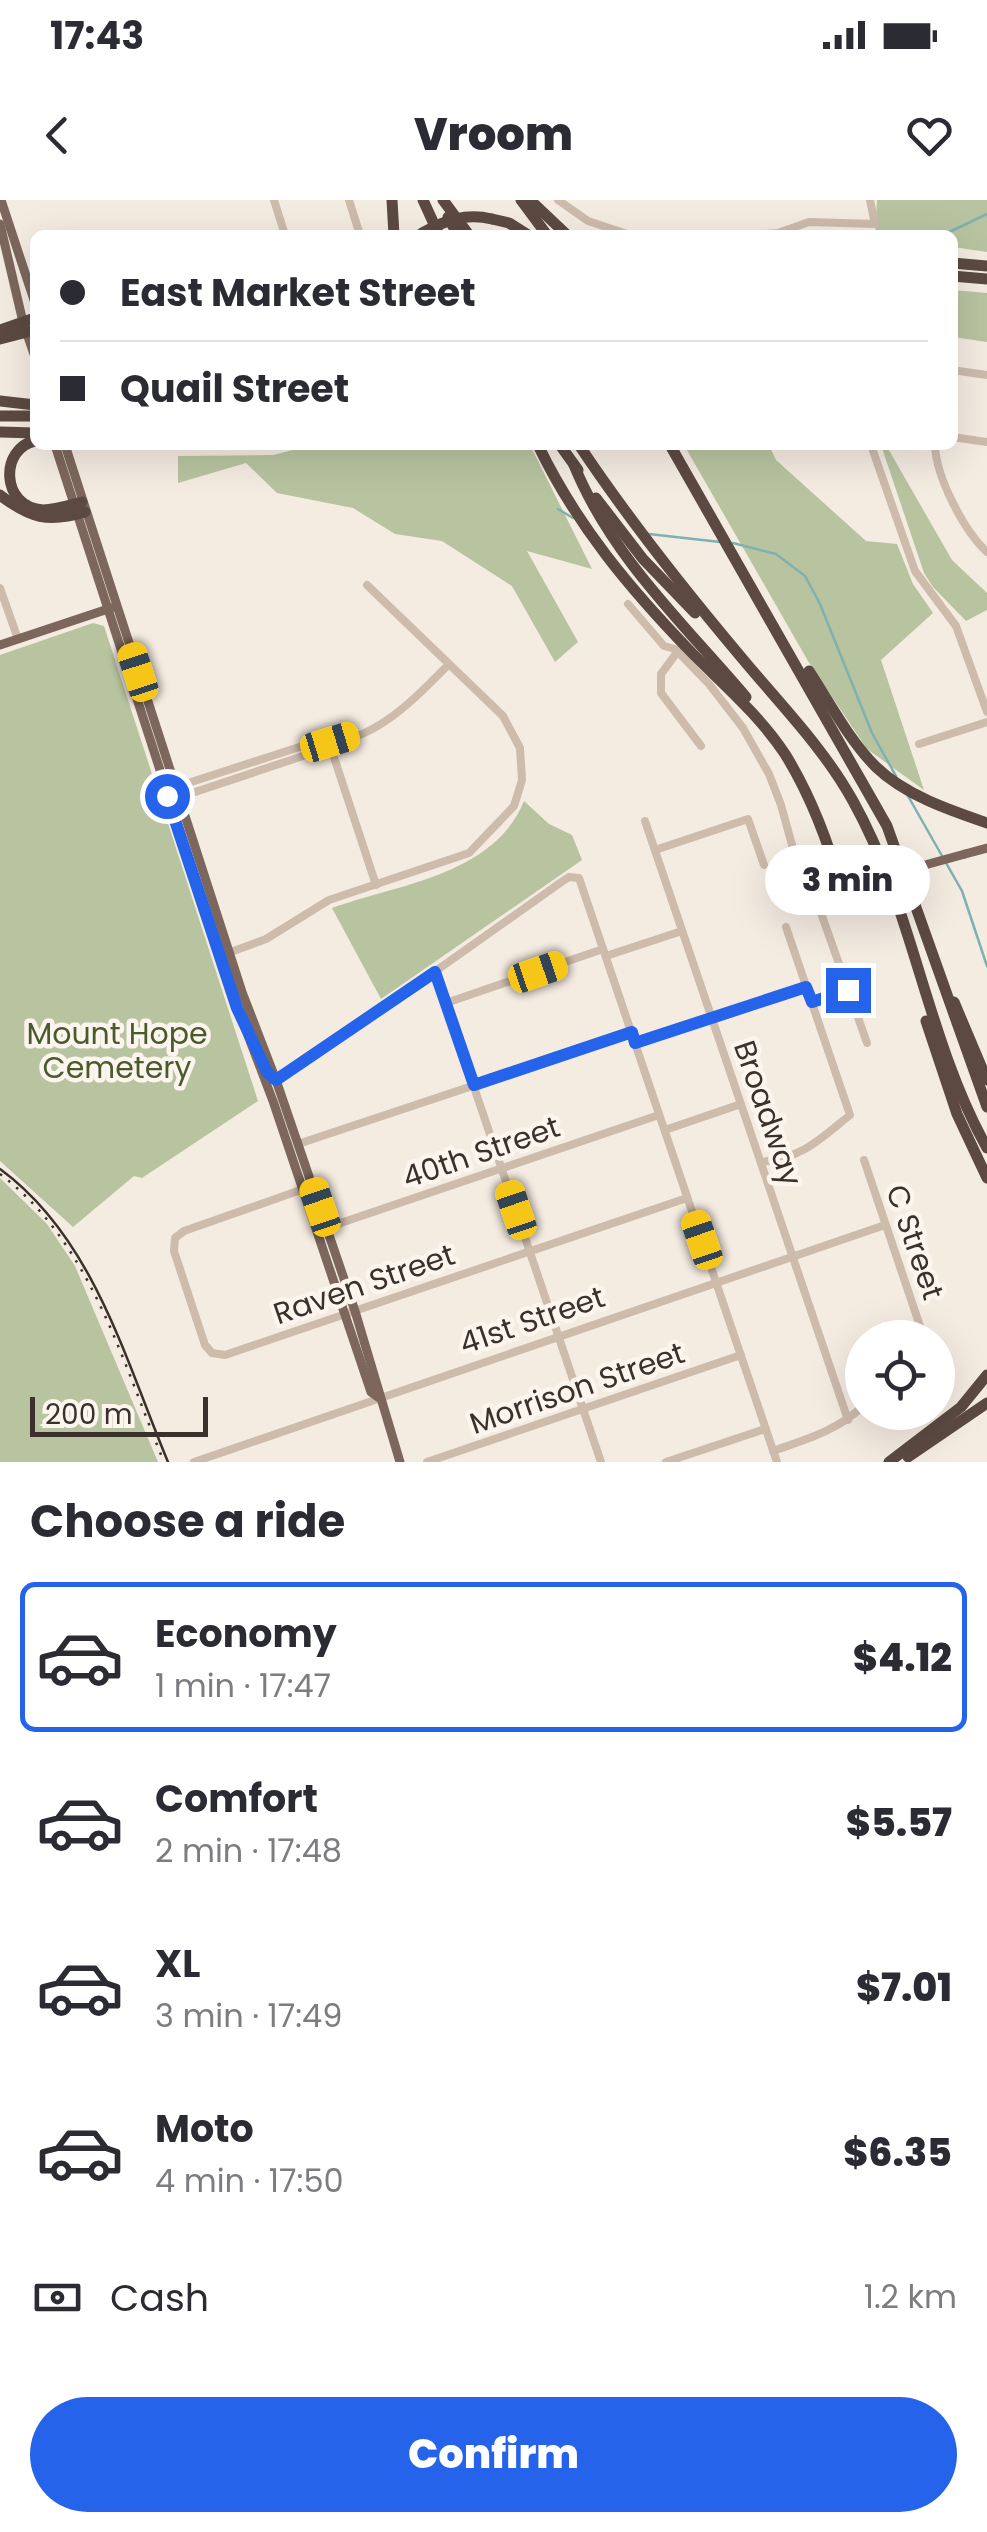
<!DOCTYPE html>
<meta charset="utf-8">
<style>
:root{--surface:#fff;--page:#f2f2f3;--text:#2b2b33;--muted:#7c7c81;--line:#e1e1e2;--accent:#2563eb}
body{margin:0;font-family:Poppins,sans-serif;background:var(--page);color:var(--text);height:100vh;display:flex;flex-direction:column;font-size:38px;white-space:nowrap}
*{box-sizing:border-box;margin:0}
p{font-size:32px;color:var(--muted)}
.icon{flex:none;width:55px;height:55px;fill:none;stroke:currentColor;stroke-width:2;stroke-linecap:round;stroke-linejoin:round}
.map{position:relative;height:1262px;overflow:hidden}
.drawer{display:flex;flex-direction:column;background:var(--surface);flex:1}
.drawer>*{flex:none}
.guide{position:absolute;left:30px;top:30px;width:928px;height:220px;border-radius:15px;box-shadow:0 10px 40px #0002;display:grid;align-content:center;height:220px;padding:0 30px;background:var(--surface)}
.controls{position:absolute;left:845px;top:1120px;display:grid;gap:20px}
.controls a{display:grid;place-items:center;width:110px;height:110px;border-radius:50%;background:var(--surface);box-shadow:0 10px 40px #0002;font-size:50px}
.scale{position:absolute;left:30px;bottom:25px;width:178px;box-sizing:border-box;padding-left:10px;border:5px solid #3b302b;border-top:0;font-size:28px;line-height:35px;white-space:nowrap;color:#3b302b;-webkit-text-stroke:8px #fbf5ee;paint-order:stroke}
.end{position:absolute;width:45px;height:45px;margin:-22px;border:12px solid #2563eb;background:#fff;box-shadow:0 0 0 5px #fff}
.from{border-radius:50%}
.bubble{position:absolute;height:70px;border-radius:35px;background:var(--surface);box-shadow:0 10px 40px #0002;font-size:32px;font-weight:800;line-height:70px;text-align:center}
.car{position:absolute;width:30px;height:60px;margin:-30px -15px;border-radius:12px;box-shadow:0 0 8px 2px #0007;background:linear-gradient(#f5c518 24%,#345 0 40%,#f5c518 0 76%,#345 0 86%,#f5c518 0)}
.guide b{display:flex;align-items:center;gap:35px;height:95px;font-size:38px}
.guide b+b{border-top:2px solid var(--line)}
.guide i{width:25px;height:25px;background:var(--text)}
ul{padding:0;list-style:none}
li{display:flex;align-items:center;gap:30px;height:150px;margin:0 20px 15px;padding:0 10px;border:5px solid transparent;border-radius:15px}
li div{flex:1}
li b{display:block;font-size:38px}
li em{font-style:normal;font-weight:800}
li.on{border-color:var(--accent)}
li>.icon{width:90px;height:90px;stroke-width:1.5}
h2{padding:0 30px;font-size:45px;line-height:120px}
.pay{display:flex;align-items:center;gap:25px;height:110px;padding:0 30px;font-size:38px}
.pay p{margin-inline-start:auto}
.action{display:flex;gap:20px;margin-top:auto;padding:20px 30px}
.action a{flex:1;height:115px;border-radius:60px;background:var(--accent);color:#fff;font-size:40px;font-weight:800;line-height:115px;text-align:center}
.status{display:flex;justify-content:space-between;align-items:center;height:70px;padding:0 50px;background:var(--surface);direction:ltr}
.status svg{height:28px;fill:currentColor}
header{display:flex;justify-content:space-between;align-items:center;height:130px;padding:0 30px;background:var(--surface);font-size:45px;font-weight:800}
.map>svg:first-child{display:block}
.green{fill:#b8c4a0}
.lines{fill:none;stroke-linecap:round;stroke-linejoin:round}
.stream{stroke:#7fb0b2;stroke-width:2.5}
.minor{stroke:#cdbbac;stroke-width:8}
.major{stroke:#7d675c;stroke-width:9}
.highway{stroke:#5c4a42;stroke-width:11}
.tram{stroke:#3b302b;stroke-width:2.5}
.rail{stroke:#3b302b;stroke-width:2.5;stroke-dasharray:2.5 8;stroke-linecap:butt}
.major-bridge{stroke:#7d675c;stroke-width:9}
.highway-bridge{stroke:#5c4a42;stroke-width:11}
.route{stroke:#2563eb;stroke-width:12}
.labels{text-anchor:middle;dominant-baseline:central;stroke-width:9;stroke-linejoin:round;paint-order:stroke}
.park-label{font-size:30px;fill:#4a5a2e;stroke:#fbf5ee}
.street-label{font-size:30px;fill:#3b302b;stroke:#fbf5ee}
</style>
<div class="status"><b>17:43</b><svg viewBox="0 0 49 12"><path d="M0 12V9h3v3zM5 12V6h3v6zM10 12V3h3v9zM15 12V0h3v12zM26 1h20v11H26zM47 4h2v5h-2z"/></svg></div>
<header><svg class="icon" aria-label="back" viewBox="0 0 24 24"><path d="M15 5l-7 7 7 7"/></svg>Vroom<svg class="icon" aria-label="heart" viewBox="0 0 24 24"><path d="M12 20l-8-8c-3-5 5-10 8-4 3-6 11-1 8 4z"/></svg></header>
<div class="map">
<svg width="987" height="1262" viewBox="0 0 987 1262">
<rect width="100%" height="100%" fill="#f4ebe1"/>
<g class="green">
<path d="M 877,0 L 987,0 L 987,52 L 953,47 L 952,35 L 875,35 Z"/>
<path d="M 952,90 L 987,93 L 987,142 L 953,137 Z"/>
<path d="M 313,245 L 530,245 L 592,369 L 527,351 L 578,442 L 555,462 L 512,386 L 442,341 L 395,334 L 353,308 L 277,293 L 246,263 L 178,283 L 178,256 L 273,255 Z"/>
<path d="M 684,245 L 769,245 L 776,260 L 866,341 L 897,344 L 913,384 L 933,413 L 881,460 L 924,590 L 867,549 L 808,461 Z"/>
<path d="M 881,245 L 886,245 L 952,360 L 987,393 L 987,410 L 966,421 L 933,387 L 924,373 Z"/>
<path d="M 93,423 L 104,426 L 258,901 L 142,978 L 134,976 L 73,1027 L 0,961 L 0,455 Z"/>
<path d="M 524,601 L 549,624 L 572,635 L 582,660 L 381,799 L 332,708 C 399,684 494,675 524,601 Z"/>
<path d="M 0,978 L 47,1024 L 75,1066 L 158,1262 L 0,1262 Z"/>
</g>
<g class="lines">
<g class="stream">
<path d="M 943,35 L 987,14"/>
<path d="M 558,309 L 573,318"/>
<path d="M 649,334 L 720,342"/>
<path d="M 733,343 L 776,354 L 805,376 L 820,404 L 872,533 L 896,576"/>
<path d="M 908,596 L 962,691 L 987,766"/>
</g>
<g class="minor">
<path d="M 274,0 L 285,35"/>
<path d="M 349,0 L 360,35"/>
<path d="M 558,0 L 588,21 L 630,35"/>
<path d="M 754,35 L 778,33 L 809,22 L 875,24 L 870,0"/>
<path d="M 952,170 L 987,175"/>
<path d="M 952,237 L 987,242"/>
<path d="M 871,245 L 915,371 L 956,426 L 987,512"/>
<path d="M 935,245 C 936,277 964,331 987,352"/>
<path d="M 0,388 L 18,439"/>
<path d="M 628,404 L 664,446 L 675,449 L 709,484 L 743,528 L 769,574 L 781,605 L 805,692 L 809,694 L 841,688"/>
<path d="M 678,451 L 661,474 L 661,493 L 701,546"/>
<path d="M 329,542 L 376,685"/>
<path d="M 919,544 L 987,522"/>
<path d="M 174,591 L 182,585 L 318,541 C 370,548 416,497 449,464"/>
<path d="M 174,596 L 186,595 L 321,550 L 329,542"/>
<path d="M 645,621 L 848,1220"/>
<path d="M 655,650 L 748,619 L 764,665"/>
<path d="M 821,713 L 867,843"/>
<path d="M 220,756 L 266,739 L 329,700 L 469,653 L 514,606 L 522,580 L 520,548 L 503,516 L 367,385"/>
<path d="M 606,756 L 682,731"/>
<path d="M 435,772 L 601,1262"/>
<path d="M 811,802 L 871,782"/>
<path d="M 446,803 L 603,749"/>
<path d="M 635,843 L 806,787"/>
<path d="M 276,880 L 365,821 L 560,683 L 569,677 L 579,678 L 777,1262"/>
<path d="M 665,930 L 741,904"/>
<path d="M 298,944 L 632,833"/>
<path d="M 864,960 L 924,1138"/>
<path d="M 761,962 C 802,958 819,940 850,915 L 786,727"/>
<path d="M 312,986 L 184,1031 L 175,1038 L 174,1051 L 205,1145 L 212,1153 L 225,1155 L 687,998"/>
<path d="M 323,1029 L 659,915"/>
<path d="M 773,1251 C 807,1239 836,1231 862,1207"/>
<path d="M 194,1262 L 885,1025"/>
<path d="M 427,1262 L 741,1155"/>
<path d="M 666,1262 L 765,1229"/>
</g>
<g class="major">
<path d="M 1,0 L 35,103"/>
<path d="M 0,24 L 23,122 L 35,157"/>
<path d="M 55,245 L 233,796 L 273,901 L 371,1192 L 378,1197"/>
<path d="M 65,245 L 242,792 L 276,880 L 355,1111 L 400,1262"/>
<path d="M 0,445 L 111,408"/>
<path d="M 965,654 L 987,648"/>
</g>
<g class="highway">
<path d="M 392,0 L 394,35"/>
<path d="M 423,0 L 439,35"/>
<path d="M 443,0 L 469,35"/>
<path d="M 521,0 L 547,35"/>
<path d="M 530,0 L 567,35"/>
<path d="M 448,17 L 458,35"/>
<path d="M 492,19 L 509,23 L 528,35"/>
<path d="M 952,63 L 987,66"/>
<path d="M 952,76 L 987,79"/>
<path d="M 0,130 L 35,118"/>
<path d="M 0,139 L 35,130"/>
<path d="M 0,201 L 35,205"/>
<path d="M 0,216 L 35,216"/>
<path d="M 0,232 L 35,233"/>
<path d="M 35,241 C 0,248 0,307 43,310 C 56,310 70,305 82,302"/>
<path d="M 538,245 C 577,326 630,389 692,453 C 724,485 760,516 785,554 C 811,596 828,641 841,688"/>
<path d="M 560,245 L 578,270"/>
<path d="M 579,245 C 629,320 683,388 741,457 C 780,504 823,547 853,601 C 914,710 926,839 987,948"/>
<path d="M 670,245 L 887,626 L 987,907"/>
<path d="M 574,265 C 611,356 683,423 746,497"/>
<path d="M 0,295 C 30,318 48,323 85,312"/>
<path d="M 596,298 L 643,359 L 695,413"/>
<path d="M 809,471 C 830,503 849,540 876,567 C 905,595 949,610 987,623"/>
<path d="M 954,802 L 987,880"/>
<path d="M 926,821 L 957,914 L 987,978"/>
<path d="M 908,1257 L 987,1203"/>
<path d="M 889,1262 L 961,1207 L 987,1175"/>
</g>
<path class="tram" d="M 0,969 C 93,1037 125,1159 168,1262"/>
<path class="rail" d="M 0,974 C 91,1043 122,1161 164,1262"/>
<path class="major-bridge" d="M 852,685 L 965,654"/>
<path class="highway-bridge" d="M 422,33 C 446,20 465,13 492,19"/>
</g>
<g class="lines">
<path class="route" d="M 167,596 L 237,808 L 267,872 L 276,880 L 435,772 L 474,885 L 632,832 L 635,843 L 806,787 L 812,802 L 848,790"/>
</g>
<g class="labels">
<g class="park-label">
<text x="117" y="833">Mount Hope<tspan x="117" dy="34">Cemetery</tspan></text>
</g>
<g class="street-label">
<text transform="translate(768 913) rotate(71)">Broadway</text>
<text transform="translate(481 952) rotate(-19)">40th Street</text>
<text transform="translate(915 1042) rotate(71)">C Street</text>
<text transform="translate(364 1084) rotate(-19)">Raven Street</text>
<text transform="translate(532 1120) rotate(-19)">41st Street</text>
<text transform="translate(577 1188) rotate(-19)">Morrison Street</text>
</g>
</g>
</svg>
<div class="controls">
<a><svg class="icon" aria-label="locate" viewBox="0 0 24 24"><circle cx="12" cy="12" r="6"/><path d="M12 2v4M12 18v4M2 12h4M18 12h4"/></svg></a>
</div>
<div class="scale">200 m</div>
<i class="end from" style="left:167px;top:596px"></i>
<i class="end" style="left:848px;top:790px"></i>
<div class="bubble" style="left:765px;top:645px;width:165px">3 min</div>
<i class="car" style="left:138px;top:472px;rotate:342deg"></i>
<i class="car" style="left:330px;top:542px;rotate:73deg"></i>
<i class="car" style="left:538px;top:772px;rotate:71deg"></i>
<i class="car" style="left:320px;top:1007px;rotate:341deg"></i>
<i class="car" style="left:516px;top:1010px;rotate:341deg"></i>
<i class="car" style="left:702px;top:1040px;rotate:341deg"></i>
<div class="guide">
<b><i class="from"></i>East Market Street</b>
<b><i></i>Quail Street</b>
</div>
</div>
<section class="drawer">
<h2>Choose a ride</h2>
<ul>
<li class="on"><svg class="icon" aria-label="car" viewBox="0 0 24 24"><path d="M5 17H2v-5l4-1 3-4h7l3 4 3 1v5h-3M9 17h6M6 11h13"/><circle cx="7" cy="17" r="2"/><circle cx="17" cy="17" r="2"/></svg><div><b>Economy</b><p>1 min · 17:47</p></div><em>$4.12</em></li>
<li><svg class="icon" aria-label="car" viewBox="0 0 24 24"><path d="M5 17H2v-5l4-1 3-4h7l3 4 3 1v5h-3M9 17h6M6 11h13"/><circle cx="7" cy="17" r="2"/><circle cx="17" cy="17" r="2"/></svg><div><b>Comfort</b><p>2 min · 17:48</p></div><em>$5.57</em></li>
<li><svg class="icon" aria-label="car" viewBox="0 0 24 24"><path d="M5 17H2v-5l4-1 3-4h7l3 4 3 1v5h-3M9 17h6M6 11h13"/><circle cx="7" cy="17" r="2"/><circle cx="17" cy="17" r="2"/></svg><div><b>XL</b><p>3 min · 17:49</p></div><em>$7.01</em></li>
<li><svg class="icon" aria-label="car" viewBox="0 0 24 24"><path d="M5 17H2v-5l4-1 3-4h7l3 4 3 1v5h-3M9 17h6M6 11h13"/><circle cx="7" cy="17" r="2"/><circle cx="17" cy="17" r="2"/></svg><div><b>Moto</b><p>4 min · 17:50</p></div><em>$6.35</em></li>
</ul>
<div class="pay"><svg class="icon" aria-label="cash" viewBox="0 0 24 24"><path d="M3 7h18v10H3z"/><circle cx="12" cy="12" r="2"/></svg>Cash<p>1.2 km</p></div>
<div class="action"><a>Confirm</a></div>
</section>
